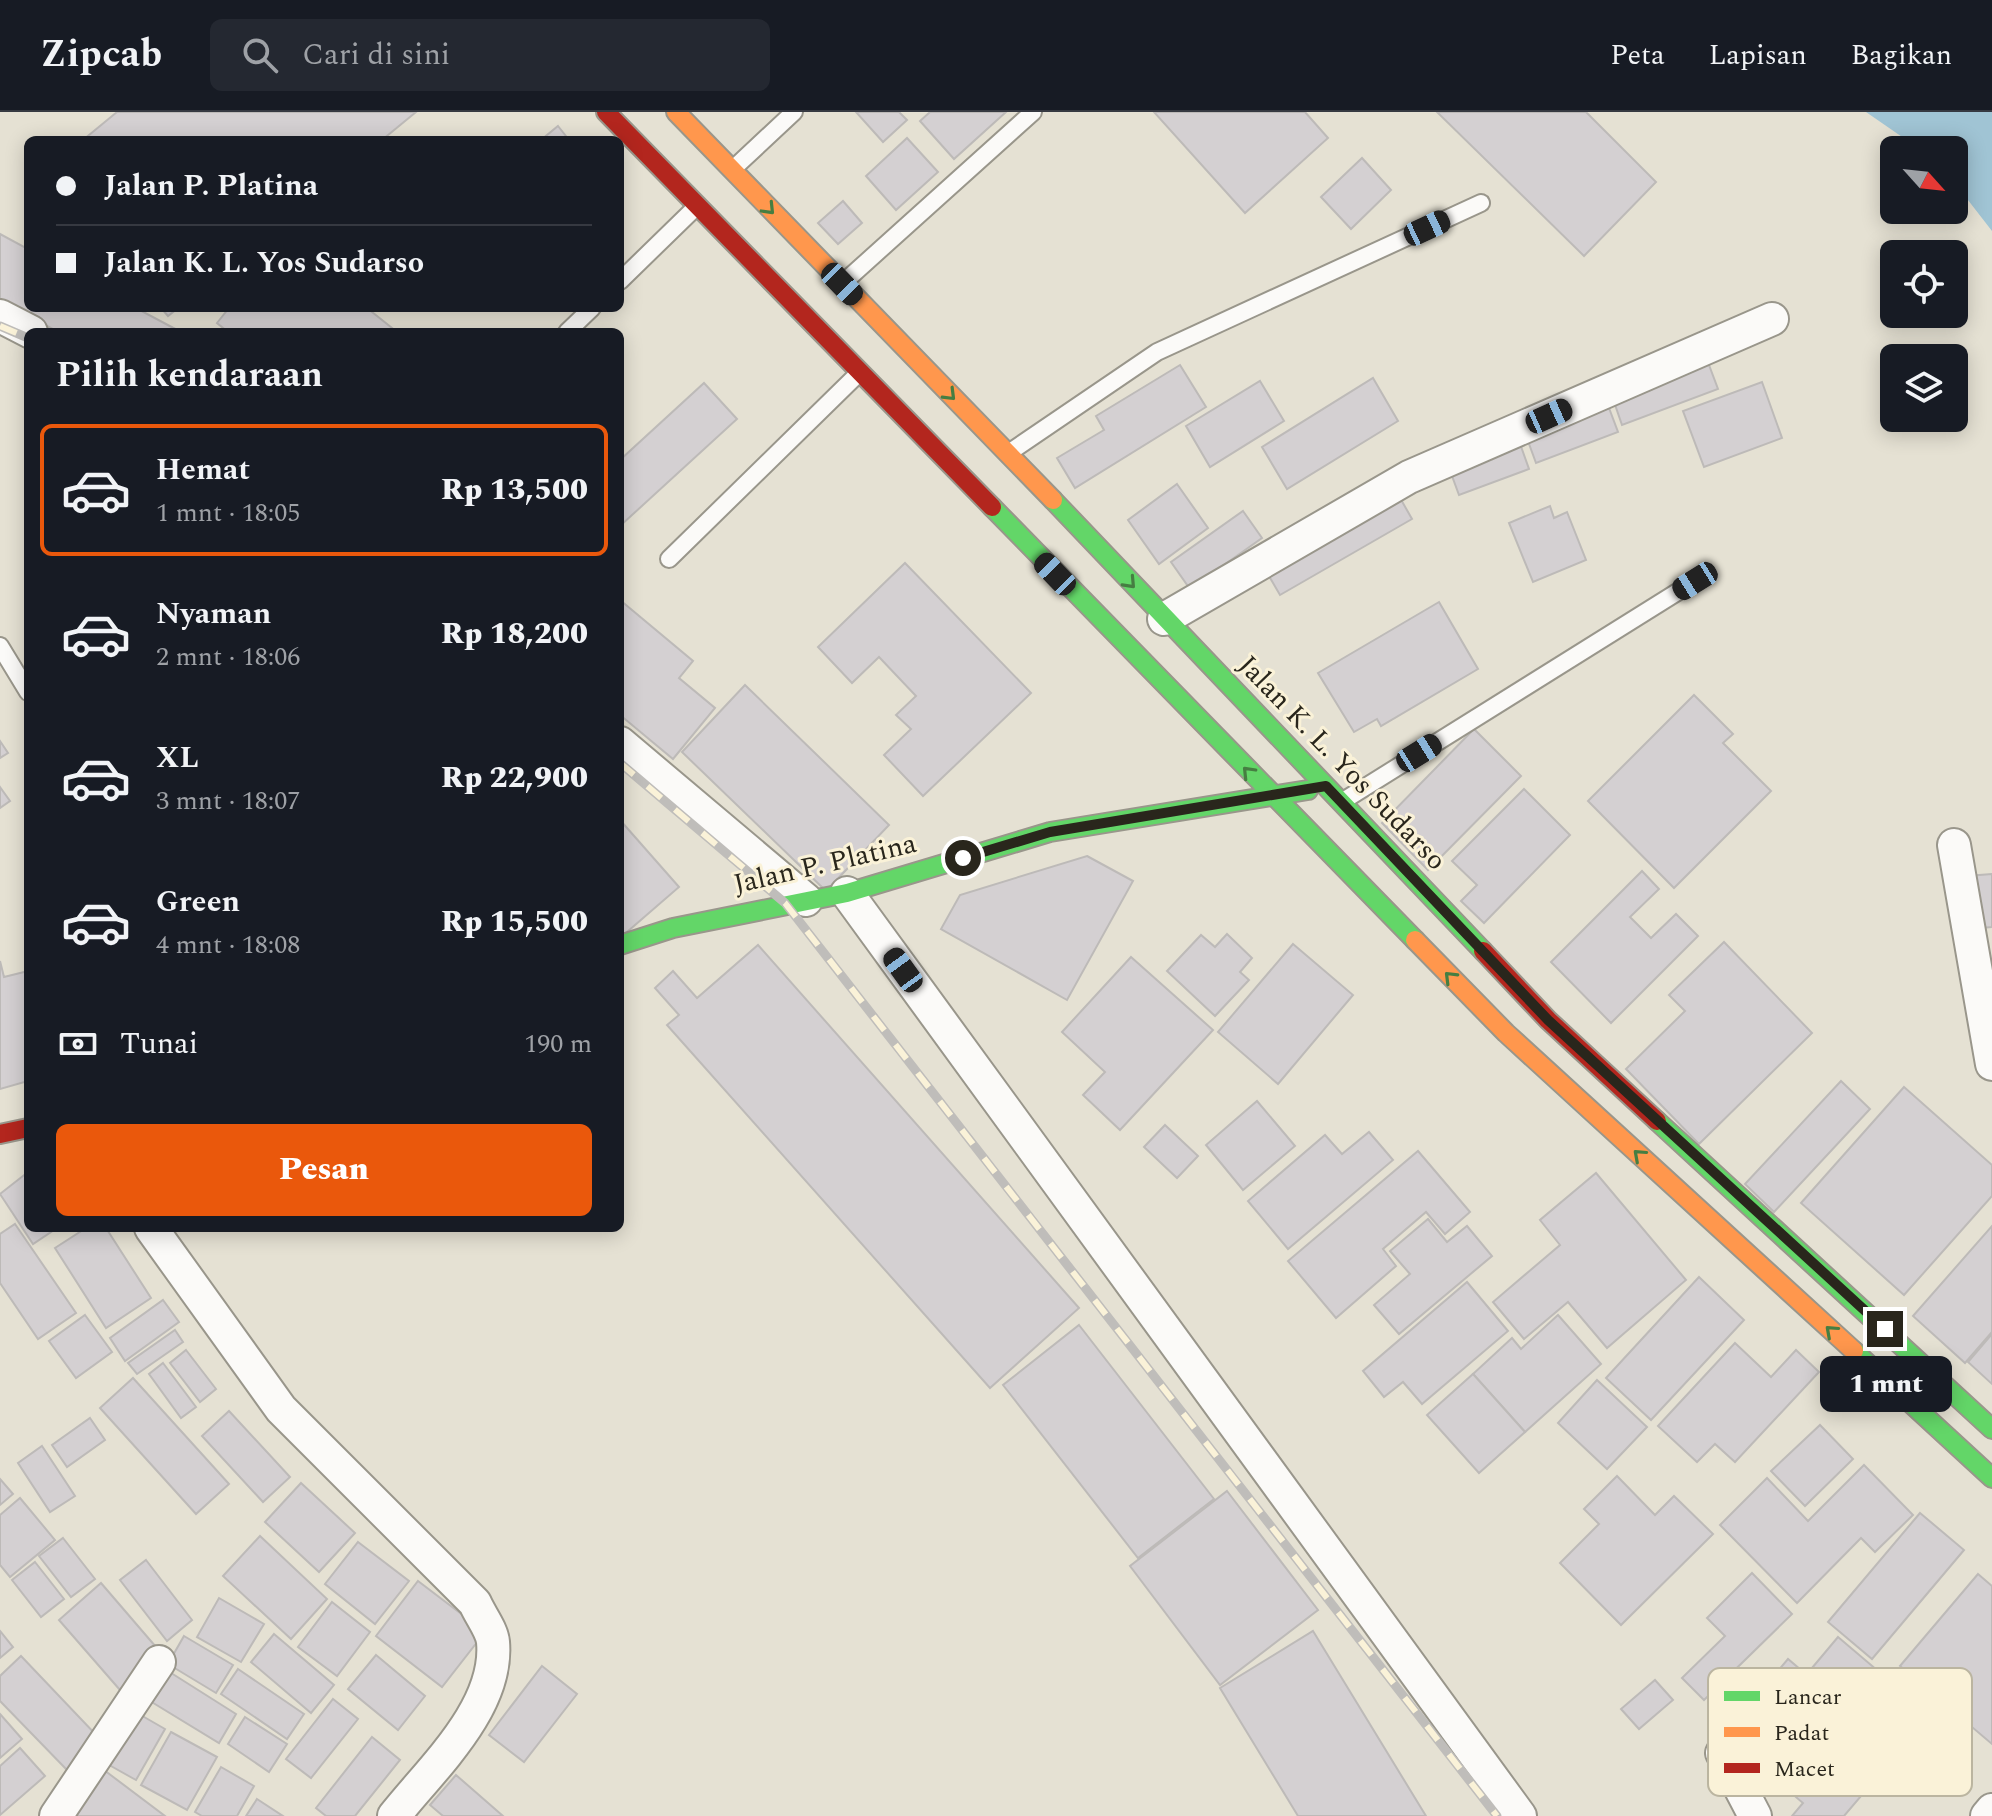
<!DOCTYPE html>
<html lang="id">
<meta charset="utf-8">
<style>
:root{--surface:#171b24;--page:#242831;--text:#f1f3f6;--muted:#9ea1a6;--line:#363941;--accent:#ea580c}
body{margin:0;font-family:Spectral,serif;background:var(--page);color:var(--text);height:100vh;display:flex;flex-direction:column;font-size:30px;white-space:nowrap}
*{box-sizing:border-box;margin:0}
p{font-size:26px;color:var(--muted)}
.icon{flex:none;width:44px;height:44px;fill:none;stroke:currentColor;stroke-width:2;stroke-linecap:round;stroke-linejoin:round}
.map{position:relative;flex:1;overflow:hidden}
.side{position:absolute;left:24px;top:216px;width:600px;height:904px;display:flex;flex-direction:column;background:var(--surface);border-radius:12px;box-shadow:0 4px 20px #0003}
.side>*{flex:none}
.top-card{position:absolute;left:24px;top:24px;width:600px;height:176px;border-radius:12px;box-shadow:0 4px 20px #0003;display:grid;align-content:center;height:176px;padding:0 32px;background:var(--surface)}
.needle{width:52px;rotate:117deg}
.controls{position:absolute;left:1880px;top:24px;display:grid;gap:16px}
.controls a{display:grid;place-items:center;width:88px;height:88px;border-radius:12px;background:var(--surface);box-shadow:0 4px 20px #0003;font-size:40px}
.end{position:absolute;width:36px;height:36px;margin:-18px;border:10px solid #29261c;background:#fff;box-shadow:0 0 0 4px #fff}
.from{border-radius:50%}
.bubble{position:absolute;height:56px;border-radius:12px;background:var(--surface);box-shadow:0 4px 20px #0003;font-size:26px;font-weight:800;line-height:56px;text-align:center}
.car{position:absolute;width:24px;height:48px;margin:-24px -12px;border-radius:10px;box-shadow:0 0 6px 2px #0007;background:linear-gradient(#222 24%,#8ab4d8 0 40%,#222 0 76%,#8ab4d8 0 86%,#222 0)}
.top-card b{display:flex;align-items:center;gap:28px;height:76px;font-size:30px}
.top-card b+b{border-top:2px solid var(--line)}
.top-card i{width:20px;height:20px;background:var(--text)}
ul{padding:0;list-style:none}
li{display:flex;align-items:center;gap:24px;height:132px;margin:0 16px 12px;padding:0 16px;border:4px solid transparent;border-radius:12px}
li div{flex:1}
li b{display:block;font-size:30px}
li em{font-style:normal;font-weight:800}
li.active{border-color:var(--accent)}
li>.icon{width:72px;height:72px;stroke-width:1.5}
h2{padding:0 32px;font-size:36px;line-height:96px}
.pay{display:flex;align-items:center;gap:20px;height:88px;padding:0 32px;font-size:30px}
.pay p{margin-inline-start:auto}
.primary-button{display:flex;gap:16px;margin-top:auto;padding:16px 32px}
.primary-button a{flex:1;height:92px;border-radius:12px;background:var(--accent);color:#fff;font-size:32px;font-weight:800;line-height:92px;text-align:center}
header{display:flex;align-items:center;gap:48px;box-sizing:border-box;height:112px;padding:0 40px;background:var(--surface);border-bottom:2px solid var(--line)}
header strong{font-size:38px}
nav{display:flex;gap:44px;margin-inline-start:auto;font-size:28px}
.search{width:560px;height:72px;background:var(--page);display:flex;align-items:center;gap:20px;box-sizing:border-box;padding:0 28px;border-radius:12px;color:var(--muted);font-size:30px}
.map>svg:first-child{display:block}
.water{fill:#a0c4d4}
.building{fill:#d4d0d2;stroke:#bdbab8;stroke-width:2}
.lines{fill:none;stroke-linecap:round;stroke-linejoin:round}
.lane-casing{stroke:#99968b;stroke-width:20}
.street-casing{stroke:#99968b;stroke-width:36}
.fast-casing{stroke:#99968b;stroke-width:22}
.slow-casing{stroke:#99968b;stroke-width:22}
.jam-casing{stroke:#99968b;stroke-width:22}
.lane{stroke:#fbfaf8;stroke-width:16}
.street{stroke:#fbfaf8;stroke-width:32}
.fast{stroke:#63d668;stroke-width:18}
.slow{stroke:#ff974d;stroke-width:18}
.jam{stroke:#b3261e;stroke-width:18}
.rail-casing{stroke:#bfbdba;stroke-width:9}
.rail{stroke:#faf2d8;stroke-width:6;stroke-dasharray:18;stroke-linecap:butt}
.oneway{stroke:#467e42}
.route{stroke:#29261c;stroke-width:10}
.labels{text-anchor:middle;dominant-baseline:central;stroke-width:6;stroke-linejoin:round;paint-order:stroke}
.street-label{font-size:28px;fill:#29261c;stroke:#faf2d8}
.key{fill:#faf2d8;stroke:#bbb5a0;stroke-width:2}
.key-label{font-size:22px;fill:#29261c}
</style>
<header>
<strong>Zipcab</strong>
<div class="search"><svg class="icon" aria-label="search" viewBox="0 0 24 24"><circle cx="10" cy="10" r="6"/><path d="M15 15l6 6"/></svg>Cari di sini</div>
<nav><a>Peta</a><a>Lapisan</a><a>Bagikan</a></nav>
</header>
<div class="map">
<svg width="1992" height="1704" viewBox="0 0 1992 1704">
<rect width="100%" height="100%" fill="#e5e1d3"/>
<path class="water" d="M 1866,0 L 1992,0 L 1992,119 L 1954,70 L 1954,38 L 1921,38 Z"/>
<g class="building">
<path d="M 117,0 L 416,0 L 382,28 L 83,28 Z"/>
<path d="M 856,0 L 899,0 L 907,8 L 883,30 Z"/>
<path d="M 930,0 L 1006,0 L 954,47 L 920,9 Z"/>
<path d="M 1154,0 L 1305,0 L 1328,26 L 1245,101 Z"/>
<path d="M 1437,0 L 1586,0 L 1656,70 L 1584,144 Z"/>
<path d="M 558,14 L 569,28 L 541,28 Z"/>
<path d="M 907,26 L 938,60 L 896,98 L 866,64 Z"/>
<path d="M 1362,46 L 1391,78 L 1351,117 L 1321,85 Z"/>
<path d="M 843,89 L 862,111 L 838,132 L 818,111 Z"/>
<path d="M 0,122 L 28,137 L 28,196 L 136,196 L 181,220 L 58,220 L 0,188 Z"/>
<path d="M 161,196 L 178,196 L 168,204 Z"/>
<path d="M 229,196 L 367,196 L 397,220 L 228,220 L 217,211 Z"/>
<path d="M 1706,245 L 1718,277 L 1622,313 L 1611,281 Z"/>
<path d="M 1180,253 L 1206,295 L 1075,376 L 1057,346 L 1104,318 L 1096,304 Z"/>
<path d="M 1373,266 L 1398,309 L 1287,377 L 1262,335 Z"/>
<path d="M 1260,269 L 1284,309 L 1210,355 L 1186,314 Z"/>
<path d="M 1762,270 L 1782,326 L 1704,355 L 1683,299 Z"/>
<path d="M 704,271 L 737,307 L 620,414 L 620,348 Z"/>
<path d="M 1606,288 L 1618,320 L 1536,351 L 1524,318 Z"/>
<path d="M 1518,326 L 1529,357 L 1459,383 L 1448,353 Z"/>
<path d="M 1177,372 L 1208,416 L 1159,452 L 1128,408 Z"/>
<path d="M 1395,377 L 1412,407 L 1280,483 L 1262,452 Z"/>
<path d="M 1550,394 L 1554,406 L 1567,400 L 1586,448 L 1533,470 L 1509,411 Z"/>
<path d="M 1243,399 L 1262,426 L 1190,477 L 1171,450 Z"/>
<path d="M 905,451 L 1031,581 L 923,684 L 884,643 L 911,617 L 896,603 L 916,584 L 879,545 L 852,571 L 818,535 Z"/>
<path d="M 620,488 L 693,549 L 679,566 L 715,596 L 673,647 L 620,603 L 623,592 Z"/>
<path d="M 1439,490 L 1478,557 L 1381,614 L 1377,607 L 1354,620 L 1318,561 Z"/>
<path d="M 745,573 L 889,713 L 826,779 L 682,640 Z"/>
<path d="M 1694,583 L 1733,622 L 1723,631 L 1771,679 L 1674,776 L 1588,689 Z"/>
<path d="M 1474,617 L 1521,664 L 1428,758 L 1382,711 Z"/>
<path d="M 0,629 L 8,641 L 0,646 Z"/>
<path d="M 0,675 L 10,689 L 0,696 Z"/>
<path d="M 1524,677 L 1570,723 L 1484,811 L 1461,789 L 1477,773 L 1452,749 Z"/>
<path d="M 620,708 L 679,775 L 620,826 Z"/>
<path d="M 1087,744 L 1133,769 L 1067,888 L 941,817 L 960,783 Z"/>
<path d="M 1642,759 L 1659,777 L 1630,805 L 1651,826 L 1676,802 L 1698,824 L 1611,911 L 1551,850 Z"/>
<path d="M 1992,762 L 1992,815 L 1971,817 L 1967,764 Z"/>
<path d="M 1227,822 L 1252,846 L 1240,860 L 1249,868 L 1215,904 L 1167,859 L 1201,823 L 1215,835 Z"/>
<path d="M 1724,830 L 1812,921 L 1699,1032 L 1626,957 L 1685,899 L 1669,883 Z"/>
<path d="M 1293,832 L 1353,883 L 1278,972 L 1218,920 Z"/>
<path d="M 758,833 L 1079,1196 L 990,1276 L 667,913 L 679,903 L 655,876 L 673,859 L 697,886 Z"/>
<path d="M 1131,845 L 1213,918 L 1120,1018 L 1083,983 L 1105,960 L 1062,920 Z"/>
<path d="M 0,849 L 4,865 L 28,859 L 28,969 L 0,977 Z"/>
<path d="M 1841,969 L 1870,997 L 1774,1100 L 1745,1072 Z"/>
<path d="M 1904,975 L 1992,1053 L 1992,1084 L 1904,1183 L 1801,1091 Z"/>
<path d="M 1257,989 L 1295,1034 L 1243,1078 L 1206,1033 Z"/>
<path d="M 1165,1013 L 1198,1044 L 1177,1066 L 1144,1035 Z"/>
<path d="M 1369,1020 L 1393,1048 L 1288,1137 L 1248,1089 L 1325,1023 L 1342,1042 Z"/>
<path d="M 1418,1039 L 1470,1100 L 1445,1122 L 1426,1100 L 1383,1137 L 1396,1154 L 1336,1206 L 1288,1149 Z"/>
<path d="M 28,1060 L 28,1116 L 57,1116 L 33,1132 L 0,1082 Z"/>
<path d="M 1596,1061 L 1686,1168 L 1607,1236 L 1568,1190 L 1524,1227 L 1493,1190 L 1560,1133 L 1540,1108 Z"/>
<path d="M 1428,1107 L 1447,1130 L 1467,1114 L 1492,1144 L 1399,1222 L 1374,1193 L 1410,1162 L 1390,1139 Z"/>
<path d="M 15,1112 L 76,1201 L 38,1227 L 0,1171 L 0,1122 Z"/>
<path d="M 1992,1114 L 1992,1220 L 1965,1251 L 1913,1204 Z"/>
<path d="M 86,1116 L 106,1116 L 151,1186 L 106,1216 L 55,1136 Z"/>
<path d="M 1699,1165 L 1744,1208 L 1651,1308 L 1606,1266 Z"/>
<path d="M 1467,1170 L 1508,1219 L 1422,1292 L 1403,1270 L 1384,1285 L 1363,1259 Z"/>
<path d="M 163,1188 L 179,1210 L 125,1249 L 110,1226 Z"/>
<path d="M 85,1203 L 112,1240 L 76,1266 L 49,1229 Z"/>
<path d="M 1558,1203 L 1601,1252 L 1525,1320 L 1473,1262 L 1512,1226 L 1521,1237 Z"/>
<path d="M 1079,1213 L 1214,1387 L 1138,1446 L 1003,1273 Z"/>
<path d="M 175,1218 L 183,1230 L 137,1262 L 128,1251 Z"/>
<path d="M 1992,1222 L 1992,1272 L 1968,1250 Z"/>
<path d="M 1735,1231 L 1771,1265 L 1796,1238 L 1819,1260 L 1735,1350 L 1715,1332 L 1697,1350 L 1658,1314 Z"/>
<path d="M 186,1238 L 216,1277 L 200,1290 L 170,1251 Z"/>
<path d="M 163,1251 L 196,1295 L 181,1306 L 149,1262 Z"/>
<path d="M 1473,1262 L 1525,1320 L 1479,1361 L 1427,1303 Z"/>
<path d="M 133,1266 L 229,1372 L 196,1402 L 100,1296 Z"/>
<path d="M 1597,1268 L 1647,1315 L 1607,1357 L 1558,1311 Z"/>
<path d="M 229,1299 L 290,1365 L 263,1390 L 202,1324 Z"/>
<path d="M 90,1306 L 105,1328 L 67,1355 L 52,1333 Z"/>
<path d="M 1820,1313 L 1853,1347 L 1805,1394 L 1771,1359 Z"/>
<path d="M 42,1334 L 75,1384 L 50,1400 L 18,1351 Z"/>
<path d="M 1864,1353 L 1913,1403 L 1875,1440 L 1861,1426 L 1797,1491 L 1720,1413 L 1767,1366 L 1808,1409 Z"/>
<path d="M 1617,1364 L 1655,1403 L 1674,1384 L 1713,1422 L 1621,1513 L 1560,1451 L 1599,1412 L 1584,1397 Z"/>
<path d="M 0,1367 L 13,1382 L 0,1393 Z"/>
<path d="M 301,1371 L 355,1421 L 319,1460 L 265,1410 Z"/>
<path d="M 1227,1379 L 1318,1498 L 1220,1573 L 1130,1454 Z"/>
<path d="M 20,1386 L 55,1428 L 10,1465 L 0,1453 L 0,1403 Z"/>
<path d="M 1920,1401 L 1964,1438 L 1872,1547 L 1828,1510 Z"/>
<path d="M 260,1424 L 327,1487 L 291,1527 L 223,1464 Z"/>
<path d="M 63,1426 L 95,1467 L 71,1485 L 39,1444 Z"/>
<path d="M 358,1430 L 409,1469 L 375,1512 L 325,1472 Z"/>
<path d="M 146,1448 L 192,1508 L 167,1529 L 120,1468 Z"/>
<path d="M 35,1450 L 64,1487 L 41,1505 L 12,1468 Z"/>
<path d="M 1752,1461 L 1792,1502 L 1704,1588 L 1682,1566 L 1725,1524 L 1707,1506 Z"/>
<path d="M 1978,1462 L 1992,1474 L 1992,1632 L 1900,1554 Z"/>
<path d="M 418,1469 L 485,1520 L 442,1575 L 376,1524 Z"/>
<path d="M 101,1471 L 162,1542 L 120,1578 L 59,1508 Z"/>
<path d="M 219,1486 L 264,1512 L 241,1550 L 197,1525 Z"/>
<path d="M 332,1490 L 370,1520 L 337,1564 L 298,1535 Z"/>
<path d="M 0,1519 L 13,1535 L 0,1546 Z"/>
<path d="M 1313,1519 L 1426,1704 L 1298,1704 L 1220,1576 Z"/>
<path d="M 274,1522 L 334,1573 L 311,1601 L 251,1550 Z"/>
<path d="M 184,1524 L 233,1553 L 216,1581 L 168,1552 Z"/>
<path d="M 1838,1525 L 1930,1603 L 1844,1704 L 1792,1704 L 1803,1691 L 1723,1623 L 1788,1547 L 1841,1592 L 1847,1586 L 1812,1556 Z"/>
<path d="M 376,1543 L 425,1584 L 398,1618 L 348,1577 Z"/>
<path d="M 21,1544 L 100,1627 L 68,1659 L 0,1589 L 0,1564 Z"/>
<path d="M 542,1554 L 577,1582 L 524,1650 L 489,1623 Z"/>
<path d="M 238,1557 L 304,1602 L 287,1627 L 221,1582 Z"/>
<path d="M 168,1559 L 236,1602 L 219,1631 L 150,1589 Z"/>
<path d="M 1655,1568 L 1673,1588 L 1639,1617 L 1621,1597 Z"/>
<path d="M 333,1587 L 358,1607 L 311,1666 L 286,1647 Z"/>
<path d="M 132,1598 L 165,1617 L 136,1668 L 102,1649 Z"/>
<path d="M 0,1602 L 22,1627 L 0,1646 Z"/>
<path d="M 245,1605 L 287,1632 L 269,1660 L 228,1632 Z"/>
<path d="M 171,1620 L 217,1645 L 187,1698 L 141,1673 Z"/>
<path d="M 372,1625 L 400,1648 L 355,1704 L 326,1704 L 316,1696 Z"/>
<path d="M 20,1636 L 45,1664 L 0,1703 L 0,1654 Z"/>
<path d="M 221,1655 L 254,1674 L 237,1704 L 202,1704 L 195,1700 Z"/>
<path d="M 104,1658 L 165,1704 L 68,1704 Z"/>
<path d="M 456,1663 L 503,1704 L 443,1704 L 430,1693 Z"/>
<path d="M 257,1687 L 283,1704 L 246,1704 Z"/>
</g>
<g class="lines">
<defs>
<g id="lane">
<path d="M 734,56 L 794,0"/>
<path d="M 620,169 L 696,95"/>
<path d="M 843,171 L 1033,0"/>
<path d="M 567,220 L 592,196"/>
<path d="M 1010,340 L 1157,240 L 1481,91"/>
<path d="M 669,447 L 860,260"/>
<path d="M 0,534 L 28,580"/>
<path d="M 1343,689 L 1695,469"/>
</g>
<g id="street">
<path d="M 0,204 L 31,220"/>
<path d="M 1164,507 L 1409,365 L 1772,207"/>
<path d="M 620,631 L 806,788"/>
<path d="M 1954,733 L 1992,952"/>
<path d="M 847,781 L 1520,1704"/>
<path d="M 151,1116 L 281,1297 L 475,1491 C 480,1503 492,1518 493,1530 C 499,1596 431,1657 394,1704"/>
<path d="M 1722,1641 L 1755,1704"/>
<path d="M 56,1704 L 159,1550"/>
<path d="M 1987,1704 L 1992,1698"/>
</g>
<g id="fast">
<path d="M 1053,388 L 1483,839"/>
<path d="M 992,395 L 1415,828"/>
<path d="M 620,833 L 673,816 L 847,781 L 1050,720 L 1308,678"/>
<path d="M 1657,1009 L 1992,1317"/>
<path d="M 1854,1239 L 1992,1366"/>
</g>
<g id="slow">
<path d="M 676,0 L 1053,388"/>
<path d="M 1415,828 L 1506,921 L 1854,1239"/>
</g>
<g id="jam">
<path d="M 606,0 L 992,395"/>
<path d="M 1483,839 L 1548,908 L 1657,1009"/>
<path d="M 0,1022 L 28,1016"/>
</g>
</defs>
<use href="#lane" class="lane-casing"/>
<use href="#street" class="street-casing"/>
<use href="#fast" class="fast-casing"/>
<use href="#slow" class="slow-casing"/>
<use href="#jam" class="jam-casing"/>
<use href="#lane" class="lane"/>
<use href="#street" class="street"/>
<use href="#fast" class="fast"/>
<use href="#slow" class="slow"/>
<use href="#jam" class="jam"/>
<defs>
<g id="rail">
<path d="M 0,214 L 28,226"/>
<path d="M 620,651 L 785,791 L 1497,1704"/>
</g>
</defs>
<use href="#rail" class="rail-casing"/>
<use href="#rail" class="rail"/>
</g>
<defs><path id="oneway-chevron" d="M-2-3.5L2.5 0L-2 3.5" fill="none" stroke-width="1.6" stroke-linecap="round" stroke-linejoin="round" transform="scale(2)"/></defs>
<g class="oneway">
<use href="#oneway-chevron" transform="translate(769 97) rotate(46)"/>
<use href="#oneway-chevron" transform="translate(950 283) rotate(45)"/>
<use href="#oneway-chevron" transform="translate(1130 471) rotate(47)"/>
<use href="#oneway-chevron" transform="translate(1248 660) rotate(-134)"/>
<use href="#oneway-chevron" transform="translate(1450 865) rotate(-135)"/>
<use href="#oneway-chevron" transform="translate(1639 1043) rotate(-138)"/>
<use href="#oneway-chevron" transform="translate(1831 1219) rotate(-138)"/>
</g>
<g class="lines">
<path class="route" d="M 963,746 L 1050,720 L 1326,674 L 1548,908 L 1885,1217"/>
</g>
<g class="labels">
<g class="street-label">
<text transform="translate(1342 651) rotate(46)">Jalan K. L. Yos Sudarso</text>
<text transform="translate(825 752) rotate(-13)">Jalan P. Platina</text>
</g>
</g>
<rect x="1708" y="1556" width="264" height="128" rx="12" class="key"/>
<rect x="1724" y="1579" width="36" height="10" fill="#63d668"/>
<rect x="1724" y="1615" width="36" height="10" fill="#ff974d"/>
<rect x="1724" y="1651" width="36" height="10" fill="#b3261e"/>
<g class="key-label">
<text x="1774" y="1592">Lancar</text>
<text x="1774" y="1628">Padat</text>
<text x="1774" y="1664">Macet</text>
</g>
</svg>
<div class="controls">
<a><svg class="needle" viewBox="-14 -14 28 28"><path d="M0-13l5 13h-10z" fill="#e53935"/><path d="M0 13l5-13h-10z" fill="#9ea1a6"/></svg></a>
<a><svg class="icon" aria-label="locate" viewBox="0 0 24 24"><circle cx="12" cy="12" r="6"/><path d="M12 2v4M12 18v4M2 12h4M18 12h4"/></svg></a>
<a><svg class="icon" aria-label="layers" viewBox="0 0 24 24"><path d="M12 4l9 5-9 5-9-5zM3 14l9 5 9-5"/></svg></a>
</div>
<i class="end from" style="left:963px;top:746px"></i>
<i class="end" style="left:1885px;top:1217px"></i>
<div class="bubble" style="left:1820px;top:1244px;width:132px">1 mnt</div>
<i class="car" style="left:1427px;top:116px;rotate:65deg"></i>
<i class="car" style="left:842px;top:172px;rotate:136deg"></i>
<i class="car" style="left:1549px;top:304px;rotate:66deg"></i>
<i class="car" style="left:1055px;top:462px;rotate:316deg"></i>
<i class="car" style="left:1695px;top:469px;rotate:238deg"></i>
<i class="car" style="left:1419px;top:641px;rotate:58deg"></i>
<i class="car" style="left:903px;top:858px;rotate:324deg"></i>
<div class="top-card">
<b><i class="from"></i>Jalan P. Platina</b>
<b><i></i>Jalan K. L. Yos Sudarso</b>
</div>
<section class="side">
<h2>Pilih kendaraan</h2>
<ul>
<li class="active"><svg class="icon" aria-label="car" viewBox="0 0 24 24"><path d="M5 17H2v-5l4-1 3-4h7l3 4 3 1v5h-3M9 17h6M6 11h13"/><circle cx="7" cy="17" r="2"/><circle cx="17" cy="17" r="2"/></svg><div><b>Hemat</b><p>1 mnt · 18:05</p></div><em>Rp 13,500</em></li>
<li><svg class="icon" aria-label="car" viewBox="0 0 24 24"><path d="M5 17H2v-5l4-1 3-4h7l3 4 3 1v5h-3M9 17h6M6 11h13"/><circle cx="7" cy="17" r="2"/><circle cx="17" cy="17" r="2"/></svg><div><b>Nyaman</b><p>2 mnt · 18:06</p></div><em>Rp 18,200</em></li>
<li><svg class="icon" aria-label="car" viewBox="0 0 24 24"><path d="M5 17H2v-5l4-1 3-4h7l3 4 3 1v5h-3M9 17h6M6 11h13"/><circle cx="7" cy="17" r="2"/><circle cx="17" cy="17" r="2"/></svg><div><b>XL</b><p>3 mnt · 18:07</p></div><em>Rp 22,900</em></li>
<li><svg class="icon" aria-label="car" viewBox="0 0 24 24"><path d="M5 17H2v-5l4-1 3-4h7l3 4 3 1v5h-3M9 17h6M6 11h13"/><circle cx="7" cy="17" r="2"/><circle cx="17" cy="17" r="2"/></svg><div><b>Green</b><p>4 mnt · 18:08</p></div><em>Rp 15,500</em></li>
</ul>
<div class="pay"><svg class="icon" aria-label="cash" viewBox="0 0 24 24"><path d="M3 7h18v10H3z"/><circle cx="12" cy="12" r="2"/></svg>Tunai<p>190 m</p></div>
<div class="primary-button"><a>Pesan</a></div>
</section>
</div>
